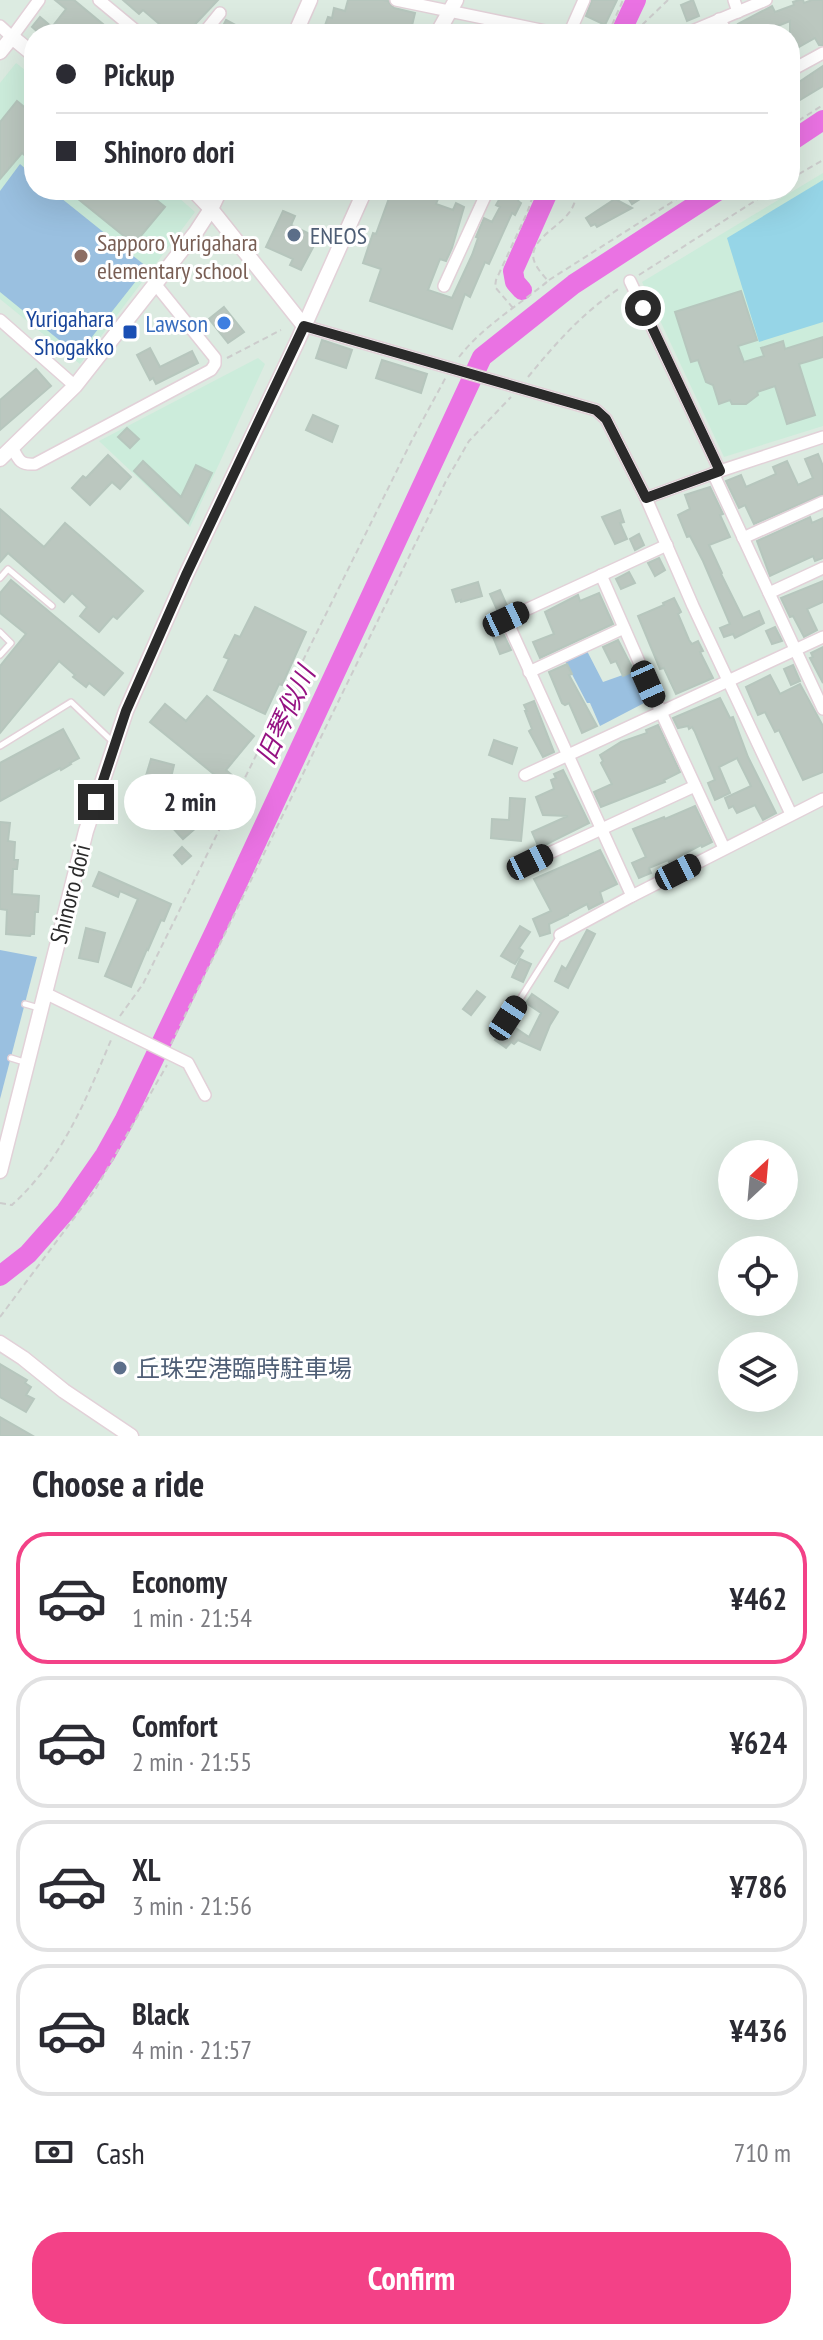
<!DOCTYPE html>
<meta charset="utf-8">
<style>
:root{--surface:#fff;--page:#f7f7f7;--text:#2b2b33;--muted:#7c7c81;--line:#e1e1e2;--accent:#f34187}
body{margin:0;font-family:"PT Sans Narrow","Noto Sans JP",sans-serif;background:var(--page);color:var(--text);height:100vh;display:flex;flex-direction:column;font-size:30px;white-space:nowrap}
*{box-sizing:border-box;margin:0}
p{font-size:26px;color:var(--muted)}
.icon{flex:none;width:44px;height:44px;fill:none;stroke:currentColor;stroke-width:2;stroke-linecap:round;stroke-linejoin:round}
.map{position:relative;height:1436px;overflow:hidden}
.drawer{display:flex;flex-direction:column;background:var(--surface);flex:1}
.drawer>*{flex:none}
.hud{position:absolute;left:24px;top:24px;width:776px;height:176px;border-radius:32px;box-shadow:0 8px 32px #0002;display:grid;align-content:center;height:176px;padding:0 32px;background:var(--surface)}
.needle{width:52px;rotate:26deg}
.controls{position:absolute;left:718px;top:1140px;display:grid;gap:16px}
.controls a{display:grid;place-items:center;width:80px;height:80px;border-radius:50%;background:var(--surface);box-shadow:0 8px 32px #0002;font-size:40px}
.end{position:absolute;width:36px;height:36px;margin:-18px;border:10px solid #2a2a2a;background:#fff;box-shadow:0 0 0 4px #fff}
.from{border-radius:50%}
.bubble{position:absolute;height:56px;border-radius:28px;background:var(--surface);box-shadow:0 8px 32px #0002;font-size:26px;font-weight:700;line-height:56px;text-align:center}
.car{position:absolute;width:24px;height:48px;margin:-24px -12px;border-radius:10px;box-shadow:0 0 6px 2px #0007;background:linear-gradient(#222 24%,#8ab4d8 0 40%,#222 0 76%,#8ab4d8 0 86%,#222 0)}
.hud b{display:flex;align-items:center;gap:28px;height:76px;font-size:30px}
.hud b+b{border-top:2px solid var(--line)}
.hud i{width:20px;height:20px;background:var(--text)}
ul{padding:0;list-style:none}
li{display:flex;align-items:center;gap:24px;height:132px;margin:0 16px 12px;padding:0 16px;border:4px solid var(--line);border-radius:32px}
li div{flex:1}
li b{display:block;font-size:30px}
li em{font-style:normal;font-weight:700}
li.active{border-color:var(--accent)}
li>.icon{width:72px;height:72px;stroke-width:1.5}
h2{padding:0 32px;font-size:36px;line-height:96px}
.pay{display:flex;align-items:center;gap:20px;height:88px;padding:0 32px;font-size:30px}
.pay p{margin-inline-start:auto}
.action{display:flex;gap:16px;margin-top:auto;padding:16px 32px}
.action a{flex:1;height:92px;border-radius:32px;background:var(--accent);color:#fff;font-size:32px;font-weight:700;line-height:92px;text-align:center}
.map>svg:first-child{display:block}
.education{fill:#ccecdb}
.green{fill:#9ac0e0}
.pitch{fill:#96d5e7}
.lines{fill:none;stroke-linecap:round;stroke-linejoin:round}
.river{stroke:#ea72e3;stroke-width:20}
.building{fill:#bbc7bf;stroke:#b6c6bd;stroke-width:2}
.service-casing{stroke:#e2d1d8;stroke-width:8}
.minor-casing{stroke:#e2d1d8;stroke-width:14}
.tertiary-casing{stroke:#e2d1d8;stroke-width:17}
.path{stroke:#ccc;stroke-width:2;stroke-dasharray:6 4;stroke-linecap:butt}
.service{stroke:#fff;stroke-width:5}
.minor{stroke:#fff;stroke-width:11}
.tertiary{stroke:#fff;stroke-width:14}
.route{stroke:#2a2a2a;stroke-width:10}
.service-dot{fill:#5c6f8a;stroke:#fff;stroke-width:3}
.education-dot{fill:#8d6e63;stroke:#fff;stroke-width:3}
.shop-dot{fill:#3f7fe0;stroke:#fff;stroke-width:3}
.transit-dot{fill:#1a4fb4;stroke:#fff;stroke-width:3}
.labels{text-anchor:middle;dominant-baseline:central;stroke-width:6;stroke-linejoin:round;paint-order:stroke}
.service-label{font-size:24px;fill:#4e5e75;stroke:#fff;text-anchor:start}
.education-label{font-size:24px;fill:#785e54;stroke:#fff;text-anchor:start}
.transit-label{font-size:24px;fill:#164399;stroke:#fff;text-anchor:end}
.shop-label{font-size:24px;fill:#366cbe;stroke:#fff;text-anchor:end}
.street-label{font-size:24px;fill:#2a2a2a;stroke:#fff}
.water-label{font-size:26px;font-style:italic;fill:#951283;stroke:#fff}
</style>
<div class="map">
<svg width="823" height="1436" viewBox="0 0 823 1436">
<rect width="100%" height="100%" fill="#dcebe1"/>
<g class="education">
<path d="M 16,63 L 34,77 L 34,190 L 170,190 L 195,212 L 80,364 L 0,299 L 0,83 Z"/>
<path d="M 823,173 L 823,426 L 724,457 L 642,282 Z"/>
<path d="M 258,358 L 265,364 L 190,527 L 99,441 Z"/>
</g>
<g class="green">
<path d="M 20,164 L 34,176 L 34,190 L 51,190 L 147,267 L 84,347 L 69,348 L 0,292 L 0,191 Z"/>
<path d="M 586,649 L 603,682 L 634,671 L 648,701 L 600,726 L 590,703 L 587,703 L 564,659 Z"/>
<path d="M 0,950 L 37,957 L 0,1099 Z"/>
</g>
<path class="pitch" d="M 823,180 L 823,322 L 759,342 L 727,238 Z"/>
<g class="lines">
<g class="river">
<path d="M 620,34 L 636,0"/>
<path d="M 790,142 L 823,120"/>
<path d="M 522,290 L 515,282 L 513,271 L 549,190"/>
<path d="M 0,1276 L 28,1254 L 66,1211 L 105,1155 L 124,1121 L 216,929 L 482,357 L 574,284 L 719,190"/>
</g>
</g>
<g class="building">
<path d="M 55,0 L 74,0 L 115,34 L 98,34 L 87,26 L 80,34 L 59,34 L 51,28 L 47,34 L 40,34 L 32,27 L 40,17 L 52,27 L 66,9 Z"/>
<path d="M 123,0 L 218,0 L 186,34 L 159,34 L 164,28 L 143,10 L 139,14 Z"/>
<path d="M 348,0 L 383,0 L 388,1 L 394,8 L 415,13 L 410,34 L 322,34 L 328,17 L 332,18 L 334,8 L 345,11 Z"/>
<path d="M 592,0 L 617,0 L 605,25 L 586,16 Z"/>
<path d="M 693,0 L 699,16 L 687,21 L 681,5 Z"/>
<path d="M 799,0 L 803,0 L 804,3 L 812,0 L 823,0 L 823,45 L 819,45 L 815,38 L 790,52 L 790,21 L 763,32 L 761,28 L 751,34 L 744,34 L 738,24 L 772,6 L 775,12 L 794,5 L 793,2 Z"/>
<path d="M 226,20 L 241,28 L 238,34 L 219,34 Z"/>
<path d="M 823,66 L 823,86 L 790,106 L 790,88 Z"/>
<path d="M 17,101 L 34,115 L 34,163 L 22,153 L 0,179 L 0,122 Z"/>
<path d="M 67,190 L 144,190 L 165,207 L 134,244 Z"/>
<path d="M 392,190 L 432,190 L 440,194 L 436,204 L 453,210 L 456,203 L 464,207 L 452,248 L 446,261 L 440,259 L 428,290 L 452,298 L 472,255 L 478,238 L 476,237 L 484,218 L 492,222 L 500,207 L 496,205 L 503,193 L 508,196 L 510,190 L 523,190 L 518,201 L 521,203 L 515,215 L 512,213 L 489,264 L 485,262 L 470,297 L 465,294 L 452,329 L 370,301 L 381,269 L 363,263 L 373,233 L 376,234 Z"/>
<path d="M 623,190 L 654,190 L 632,204 Z"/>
<path d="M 615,199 L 632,208 L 597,227 L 595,224 L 591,226 L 586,218 Z"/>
<path d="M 283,211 L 295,216 L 291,225 L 318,238 L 301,270 L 290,265 L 293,259 L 266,247 Z"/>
<path d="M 741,291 L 757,340 L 738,346 L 744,362 L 764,356 L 761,348 L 783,341 L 785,349 L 823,337 L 823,357 L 799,364 L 815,415 L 787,424 L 775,386 L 757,392 L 758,395 L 746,404 L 732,404 L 730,400 L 719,404 L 713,385 L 706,382 L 698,360 L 691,362 L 675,312 Z"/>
<path d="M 224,307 L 244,332 L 228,343 L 209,319 Z"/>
<path d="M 322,340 L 352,350 L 346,368 L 316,358 Z"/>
<path d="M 150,348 L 160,367 L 192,351 L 198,363 L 156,384 L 153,378 L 150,380 L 137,355 Z"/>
<path d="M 382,360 L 427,374 L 421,393 L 376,378 Z"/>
<path d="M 36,369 L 51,386 L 0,430 L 0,400 Z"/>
<path d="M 313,415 L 338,426 L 332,442 L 306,430 Z"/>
<path d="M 127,428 L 139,439 L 130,448 L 118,437 Z"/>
<path d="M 818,454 L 823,466 L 823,494 L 754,524 L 745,505 L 739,508 L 726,481 L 741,475 L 746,487 L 776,474 L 773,467 L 787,461 L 798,485 L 813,478 L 805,459 Z"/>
<path d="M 108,455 L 131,477 L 120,489 L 112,482 L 90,505 L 72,488 L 83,476 L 86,478 Z"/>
<path d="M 143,461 L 181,497 L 196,465 L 212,473 L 188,523 L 134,471 Z"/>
<path d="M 710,487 L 723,514 L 720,515 L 730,537 L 709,545 L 722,573 L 721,574 L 743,618 L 759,611 L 764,623 L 735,638 L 733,634 L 724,637 L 720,628 L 730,624 L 703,561 L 690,536 L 687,537 L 678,515 L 690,509 L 685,495 Z"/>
<path d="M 0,509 L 44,547 L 65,523 L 143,591 L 117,619 L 113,616 L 99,632 L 80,616 L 87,607 L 72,593 L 64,602 L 8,553 L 0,562 Z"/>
<path d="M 620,510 L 624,522 L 620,523 L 627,539 L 615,544 L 602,517 Z"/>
<path d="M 810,517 L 812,523 L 823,518 L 823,558 L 815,561 L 813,556 L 770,576 L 757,541 Z"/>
<path d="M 639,534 L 644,545 L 635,550 L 630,539 Z"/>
<path d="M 659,558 L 665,570 L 655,576 L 648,563 Z"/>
<path d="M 629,572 L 635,583 L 621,589 L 616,579 Z"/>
<path d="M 11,580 L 123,673 L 104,695 L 89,683 L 86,687 L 73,677 L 75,675 L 59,661 L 0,733 L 0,666 L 26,634 L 0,613 L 0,593 Z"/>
<path d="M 823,581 L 823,602 L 807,609 L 817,630 L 804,637 L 793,616 L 790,617 L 781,598 Z"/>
<path d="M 478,582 L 482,596 L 461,602 L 461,600 L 456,602 L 452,590 Z"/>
<path d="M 500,590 L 508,608 L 498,612 L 490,594 Z"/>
<path d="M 599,593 L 613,624 L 540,658 L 533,642 L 554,634 L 545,612 L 578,595 L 580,601 Z"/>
<path d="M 674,598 L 681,612 L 678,614 L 689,640 L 692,644 L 698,641 L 703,651 L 700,652 L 713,678 L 676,694 L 664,668 L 660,669 L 638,616 L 664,605 L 663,603 Z"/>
<path d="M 255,607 L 306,632 L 282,685 L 279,684 L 265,714 L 214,690 L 229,659 L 224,657 L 235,635 L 240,637 Z"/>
<path d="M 775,627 L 782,641 L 772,644 L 766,631 Z"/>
<path d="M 499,628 L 500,632 L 502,631 L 511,650 L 500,654 L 491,632 Z"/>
<path d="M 618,640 L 634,671 L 623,676 L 616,661 L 611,663 L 603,647 Z"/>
<path d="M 823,647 L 823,683 L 810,658 L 813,657 L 811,653 Z"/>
<path d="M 567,664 L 572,674 L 569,675 L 597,726 L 582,733 L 569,703 L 565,705 L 562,703 L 549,672 Z"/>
<path d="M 793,665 L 800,681 L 791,685 L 784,669 Z"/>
<path d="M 770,675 L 780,694 L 800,684 L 823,726 L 823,772 L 803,780 L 779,730 L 775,732 L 765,712 L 758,715 L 746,687 Z"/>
<path d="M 207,696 L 254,736 L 226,770 L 233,776 L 226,784 L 150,722 L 165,704 L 186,721 Z"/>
<path d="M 720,698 L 730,718 L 733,717 L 748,757 L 776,813 L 763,820 L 755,805 L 737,813 L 733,806 L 729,808 L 725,798 L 751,786 L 737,758 L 719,767 L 730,793 L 715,800 L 708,783 L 715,780 L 695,732 L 692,727 L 689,729 L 688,726 L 678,728 L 673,718 Z"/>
<path d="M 534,701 L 554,752 L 543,757 L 529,731 L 532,729 L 525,711 L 527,711 L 524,705 Z"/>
<path d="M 658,725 L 680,772 L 664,780 L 665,782 L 601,807 L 594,792 L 612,784 L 601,763 L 603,761 L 600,755 L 621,742 L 647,733 L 646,730 Z"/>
<path d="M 63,729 L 79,758 L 70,763 L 71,764 L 61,770 L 60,768 L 0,801 L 0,763 Z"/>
<path d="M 494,740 L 517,748 L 512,764 L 489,755 Z"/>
<path d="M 151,759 L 174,765 L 169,786 L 145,779 Z"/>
<path d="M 563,770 L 589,823 L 539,848 L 532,832 L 568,816 L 543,815 L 536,797 L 554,789 L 551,780 L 556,778 L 554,774 Z"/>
<path d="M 178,792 L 204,821 L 183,839 L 157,811 Z"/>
<path d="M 510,798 L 525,799 L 521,841 L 491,838 L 492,819 L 509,820 Z"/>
<path d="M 695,806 L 712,842 L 702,847 L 701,845 L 680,856 L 683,861 L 671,866 L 668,860 L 649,868 L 651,873 L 639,878 L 632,863 L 646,857 L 633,829 L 664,817 L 665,819 Z"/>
<path d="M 0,822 L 10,823 L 8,841 L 15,842 L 14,860 L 18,860 L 17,869 L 13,869 L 12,894 L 39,896 L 38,912 L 35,912 L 34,934 L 31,934 L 30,936 L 6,934 L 7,910 L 0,909 Z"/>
<path d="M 182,847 L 191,856 L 182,864 L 174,855 Z"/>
<path d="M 600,850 L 617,884 L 600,892 L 603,902 L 589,909 L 587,904 L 568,914 L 568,915 L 549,924 L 550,933 L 540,936 L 533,919 L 551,911 L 534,879 Z"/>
<path d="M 99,872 L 171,904 L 164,921 L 161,920 L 148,950 L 147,949 L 131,987 L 105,976 L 138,899 L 120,891 L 118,897 L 93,886 Z"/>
<path d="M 520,926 L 530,932 L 519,948 L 523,951 L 515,964 L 501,956 Z"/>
<path d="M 86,928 L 105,933 L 98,962 L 79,958 Z"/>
<path d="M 587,930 L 595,934 L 568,988 L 555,981 L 562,966 L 566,969 Z"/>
<path d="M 520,959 L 531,964 L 523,982 L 512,977 Z"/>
<path d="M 477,991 L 485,997 L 471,1015 L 463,1009 Z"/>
<path d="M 532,994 L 558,1012 L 550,1025 L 540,1050 L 518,1040 L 514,1044 L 511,1042 L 506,1048 L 495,1040 L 508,1023 L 529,1037 L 541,1013 L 526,1003 Z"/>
<path d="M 0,1364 L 27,1380 L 25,1383 L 31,1387 L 26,1395 L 34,1399 L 26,1412 L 0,1397 Z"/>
<path d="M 0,1417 L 33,1436 L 0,1436 Z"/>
</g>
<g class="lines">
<defs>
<g id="service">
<path d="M 0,578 L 8,569 L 52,606"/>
<path d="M 0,632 L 11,643 L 0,655"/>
<path d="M 0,746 L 71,702 L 114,743"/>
<path d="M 25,1004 L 39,1008"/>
<path d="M 508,1018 L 560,936"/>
<path d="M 11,1058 L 24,1062"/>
</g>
<g id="minor">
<path d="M 99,0 L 140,34"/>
<path d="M 396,0 L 560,34"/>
<path d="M 734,0 L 738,12"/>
<path d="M 719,19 L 728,34"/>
<path d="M 0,26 L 12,37 L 39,0"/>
<path d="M 203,34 L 220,13"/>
<path d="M 569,34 L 584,0"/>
<path d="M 685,34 L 766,0"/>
<path d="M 790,71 L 823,53"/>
<path d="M 630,281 L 720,471"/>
<path d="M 444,286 L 488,190"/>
<path d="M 0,320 L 75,386"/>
<path d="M 304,326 L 596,410 L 606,419 L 646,498 L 693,606 L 791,814"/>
<path d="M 13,449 C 19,461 21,465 35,464 L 211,370 L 215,364 L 215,358 L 156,285"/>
<path d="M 713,473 L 823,709"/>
<path d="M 646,498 L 720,471 L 823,437"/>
<path d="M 743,538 L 823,502"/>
<path d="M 601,575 L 661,712 L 724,848"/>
<path d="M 769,593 L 823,568"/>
<path d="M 529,672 L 624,628"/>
<path d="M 525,775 L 823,637"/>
<path d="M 530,862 L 695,786"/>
<path d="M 632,896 L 506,619 L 667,545"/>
<path d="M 560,935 L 632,896 L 823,799"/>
<path d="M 45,993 L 188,1063 L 205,1095"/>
</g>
<g id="tertiary">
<path d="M 295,34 L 310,0"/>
<path d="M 437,34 L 456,0"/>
<path d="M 0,52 L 12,37 L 34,55"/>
<path d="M 193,190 L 211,209 L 304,326"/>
<path d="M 0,459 L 75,386 L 196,232 L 211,209 L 220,190"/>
<path d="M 0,1171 L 86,831 L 126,711 L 186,575 L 298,340 L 365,190"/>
<path d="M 0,1343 L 23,1358 L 64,1391 L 131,1436"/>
</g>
</defs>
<use href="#service" class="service-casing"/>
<use href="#minor" class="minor-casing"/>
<use href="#tertiary" class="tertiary-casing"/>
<g class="path">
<path d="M 608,34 L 623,0"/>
<path d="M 638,34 L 643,24 L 668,0"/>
<path d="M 790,126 L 823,105"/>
<path d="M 790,179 L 823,160"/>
<path d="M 639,275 L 772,190"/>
<path d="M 549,280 L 691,190"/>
<path d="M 513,308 L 495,287 L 496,280 L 527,213 L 535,190"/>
<path d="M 459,357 C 484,325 518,306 548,281 C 544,276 539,271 536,265 C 523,243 558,228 568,214 C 574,207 576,199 578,190"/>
<path d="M 227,358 L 281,330"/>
<path d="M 528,377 C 557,342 582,313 620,288"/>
<path d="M 120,1016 L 143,984 L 412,440 L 446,377"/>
<path d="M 171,1044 L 446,481 L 469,441 L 511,397"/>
<path d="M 0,1203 L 12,1205 C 63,1158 85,1102 111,1040"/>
<path d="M 0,1317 L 95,1190 L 167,1065"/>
</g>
<use href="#service" class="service"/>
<use href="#minor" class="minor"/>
<use href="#tertiary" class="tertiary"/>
</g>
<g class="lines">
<path class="route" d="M 96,802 L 126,711 L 186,575 L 304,326 L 596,410 L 606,419 L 646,498 L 720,471 L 643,308"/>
</g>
<g class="service-dot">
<circle cx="294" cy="235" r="8"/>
<circle cx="120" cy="1368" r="8"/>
</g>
<circle class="education-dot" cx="81" cy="256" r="8"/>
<circle class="shop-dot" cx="224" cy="323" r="8"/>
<rect class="transit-dot" x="122" y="324" width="16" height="16" rx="4"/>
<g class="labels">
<g class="service-label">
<text x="310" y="235">ENEOS</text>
<text x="136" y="1368">丘珠空港臨時駐車場</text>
</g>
<g class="education-label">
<text x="97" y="242">Sapporo Yurigahara<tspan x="97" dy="28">elementary school</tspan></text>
</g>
<g class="transit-label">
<text x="114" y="318">Yurigahara<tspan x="114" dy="28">Shogakko</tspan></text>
</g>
<g class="shop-label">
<text x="208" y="323">Lawson</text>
</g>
<g class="street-label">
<text transform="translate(70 894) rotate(-76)">Shinoro dori</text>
</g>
<g class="water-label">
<text transform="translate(285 715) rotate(-65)">旧琴似川</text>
</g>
</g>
</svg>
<div class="controls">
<a><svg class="needle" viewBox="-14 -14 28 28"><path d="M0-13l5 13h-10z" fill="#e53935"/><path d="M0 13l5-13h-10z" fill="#7c7c81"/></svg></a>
<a><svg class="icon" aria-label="locate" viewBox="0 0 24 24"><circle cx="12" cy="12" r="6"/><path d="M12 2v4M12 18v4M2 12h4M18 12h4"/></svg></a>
<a><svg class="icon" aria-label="layers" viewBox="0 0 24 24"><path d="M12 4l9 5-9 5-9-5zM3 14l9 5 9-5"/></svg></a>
</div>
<i class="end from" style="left:643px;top:308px"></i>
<i class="end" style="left:96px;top:802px"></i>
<div class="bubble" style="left:124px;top:774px;width:132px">2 min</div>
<i class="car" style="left:506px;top:619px;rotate:65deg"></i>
<i class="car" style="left:648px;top:684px;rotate:156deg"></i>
<i class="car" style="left:530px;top:862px;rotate:64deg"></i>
<i class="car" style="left:678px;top:872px;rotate:63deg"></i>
<i class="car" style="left:508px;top:1018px;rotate:33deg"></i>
<div class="hud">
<b><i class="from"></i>Pickup</b>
<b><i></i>Shinoro dori</b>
</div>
</div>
<section class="drawer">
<h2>Choose a ride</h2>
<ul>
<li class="active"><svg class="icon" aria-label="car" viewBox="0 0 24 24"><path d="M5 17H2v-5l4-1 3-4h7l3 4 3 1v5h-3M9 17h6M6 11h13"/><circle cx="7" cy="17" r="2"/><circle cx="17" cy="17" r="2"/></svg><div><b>Economy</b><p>1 min · 21:54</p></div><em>¥462</em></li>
<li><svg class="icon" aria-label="car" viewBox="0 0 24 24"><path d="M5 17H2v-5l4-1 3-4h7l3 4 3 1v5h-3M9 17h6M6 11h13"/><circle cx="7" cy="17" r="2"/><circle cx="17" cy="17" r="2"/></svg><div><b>Comfort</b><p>2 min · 21:55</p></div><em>¥624</em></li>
<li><svg class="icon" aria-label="car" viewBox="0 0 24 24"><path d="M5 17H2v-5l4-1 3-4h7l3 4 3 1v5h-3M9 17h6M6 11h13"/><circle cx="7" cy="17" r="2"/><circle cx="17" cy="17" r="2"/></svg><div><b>XL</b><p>3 min · 21:56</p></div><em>¥786</em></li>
<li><svg class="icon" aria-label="car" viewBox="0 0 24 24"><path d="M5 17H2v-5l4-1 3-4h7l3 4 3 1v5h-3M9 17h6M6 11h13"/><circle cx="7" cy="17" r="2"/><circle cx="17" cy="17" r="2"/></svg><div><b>Black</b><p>4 min · 21:57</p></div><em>¥436</em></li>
</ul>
<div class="pay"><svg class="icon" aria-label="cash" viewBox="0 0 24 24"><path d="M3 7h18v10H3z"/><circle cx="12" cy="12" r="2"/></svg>Cash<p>710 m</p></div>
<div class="action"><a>Confirm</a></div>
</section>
